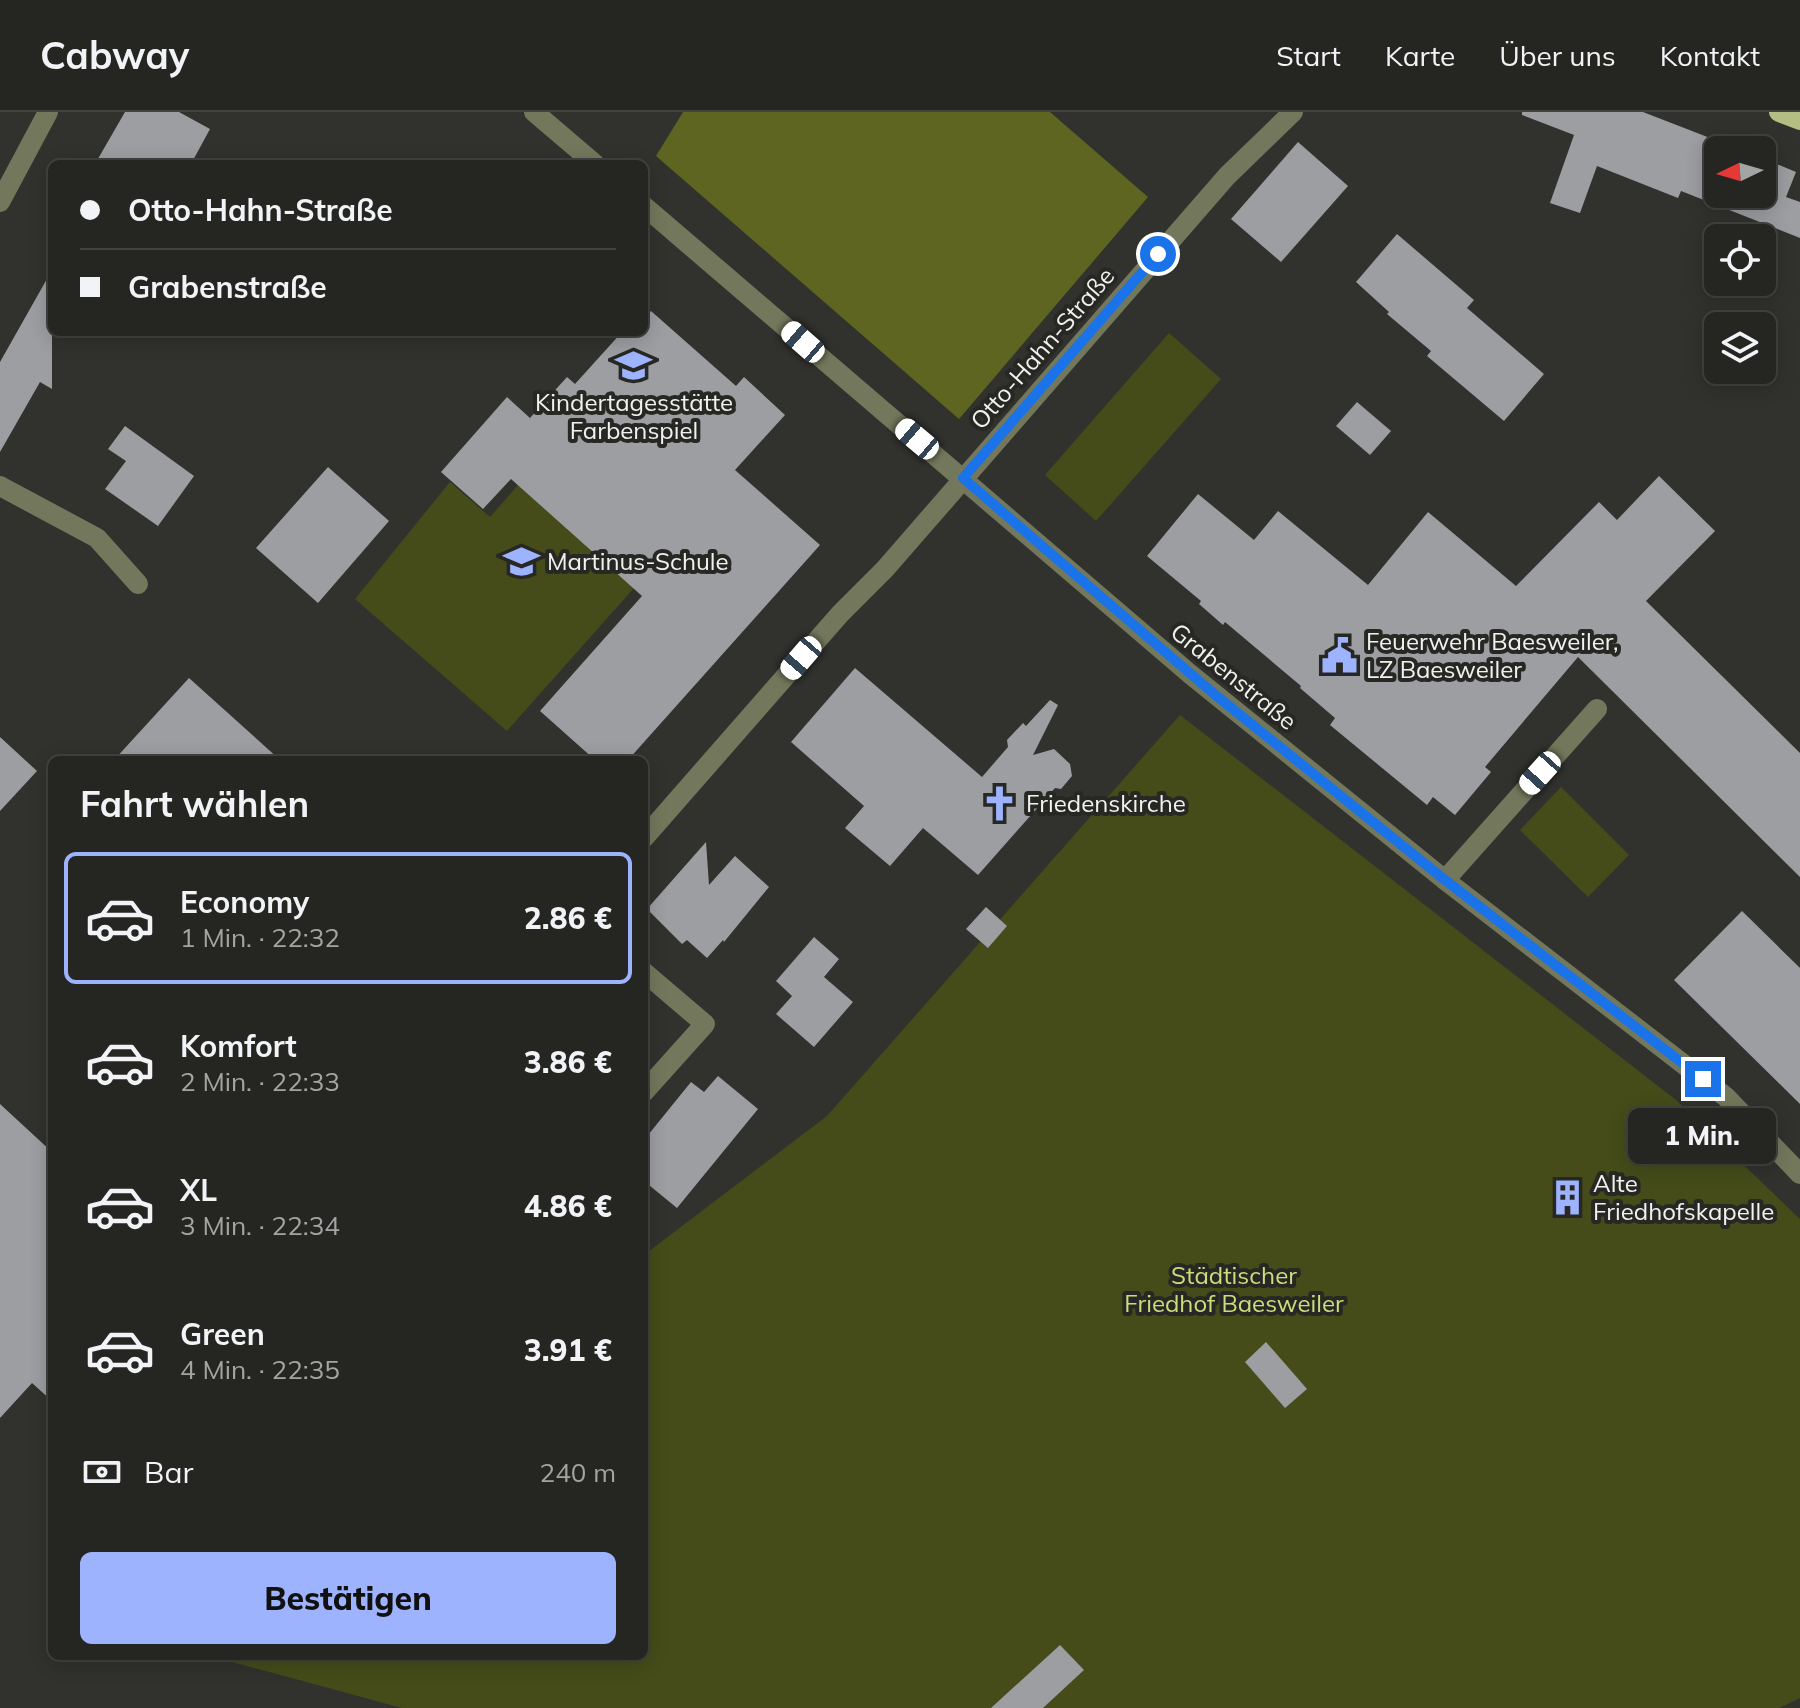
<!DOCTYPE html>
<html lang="de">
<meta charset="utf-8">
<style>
:root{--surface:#252622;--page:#31322f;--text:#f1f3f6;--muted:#a3a5a5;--line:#424340;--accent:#9eb3fd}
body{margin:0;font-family:Mulish,sans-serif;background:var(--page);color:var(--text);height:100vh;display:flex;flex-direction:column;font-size:30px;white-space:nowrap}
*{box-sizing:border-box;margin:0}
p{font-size:26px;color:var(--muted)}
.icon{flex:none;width:44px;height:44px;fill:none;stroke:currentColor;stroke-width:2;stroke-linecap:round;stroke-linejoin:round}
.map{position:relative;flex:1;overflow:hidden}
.side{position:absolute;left:48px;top:644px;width:600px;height:904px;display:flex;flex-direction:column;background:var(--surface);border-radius:12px;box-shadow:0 4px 20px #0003,0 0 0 2px var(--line)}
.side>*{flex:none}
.hud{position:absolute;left:48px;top:48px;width:600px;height:176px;border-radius:12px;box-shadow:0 4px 20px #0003,0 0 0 2px var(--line);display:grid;align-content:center;height:176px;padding:0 32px;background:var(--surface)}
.needle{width:52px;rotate:265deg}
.buttons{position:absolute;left:1704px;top:24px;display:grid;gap:16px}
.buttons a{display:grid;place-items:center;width:72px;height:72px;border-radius:12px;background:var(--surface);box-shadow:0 4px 20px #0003,0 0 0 2px var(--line);font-size:40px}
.end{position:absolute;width:36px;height:36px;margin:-18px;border:10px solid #1a73e8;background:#fff;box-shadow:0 0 0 4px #fff}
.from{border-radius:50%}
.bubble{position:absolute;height:56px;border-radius:12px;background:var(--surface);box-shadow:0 4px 20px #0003,0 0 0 2px var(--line);font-size:26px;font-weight:800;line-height:56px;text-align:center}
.car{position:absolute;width:24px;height:48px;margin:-24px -12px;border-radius:10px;box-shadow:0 0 6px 2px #0007;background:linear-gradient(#fff 24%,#345 0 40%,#fff 0 76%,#345 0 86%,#fff 0)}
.hud b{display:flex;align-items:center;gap:28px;height:76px;font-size:30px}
.hud b+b{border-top:2px solid var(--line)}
.hud i{width:20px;height:20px;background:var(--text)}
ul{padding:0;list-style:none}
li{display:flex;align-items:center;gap:24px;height:132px;margin:0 16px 12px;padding:0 16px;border:4px solid transparent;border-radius:12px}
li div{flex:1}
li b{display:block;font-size:30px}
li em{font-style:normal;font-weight:800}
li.active{border-color:var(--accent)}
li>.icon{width:72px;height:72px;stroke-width:1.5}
h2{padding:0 32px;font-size:36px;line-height:96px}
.pay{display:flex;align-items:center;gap:20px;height:88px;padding:0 32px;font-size:30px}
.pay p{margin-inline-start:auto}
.action{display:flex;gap:16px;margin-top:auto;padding:16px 32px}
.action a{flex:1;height:92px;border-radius:12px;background:var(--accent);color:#111;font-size:32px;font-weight:800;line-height:92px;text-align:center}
header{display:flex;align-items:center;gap:48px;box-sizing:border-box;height:112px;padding:0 40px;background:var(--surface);border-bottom:2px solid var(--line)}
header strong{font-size:38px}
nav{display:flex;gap:44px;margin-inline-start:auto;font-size:28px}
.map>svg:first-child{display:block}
.green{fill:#454c1a}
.water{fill:#5d6520}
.building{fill:#9c9ea2}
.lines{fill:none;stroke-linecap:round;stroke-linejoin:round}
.minor{stroke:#73785c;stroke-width:20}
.major{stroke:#b4be83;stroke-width:20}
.route{stroke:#1a73e8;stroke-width:10}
.labels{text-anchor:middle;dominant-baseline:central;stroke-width:8;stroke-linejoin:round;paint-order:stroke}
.street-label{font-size:24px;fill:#f1f1ef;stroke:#272824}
.poi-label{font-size:24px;fill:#f1f1ef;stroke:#272824;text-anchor:start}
.park-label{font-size:24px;fill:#cedc7b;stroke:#272824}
</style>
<header>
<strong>Cabway</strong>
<nav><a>Start</a><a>Karte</a><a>Über uns</a><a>Kontakt</a></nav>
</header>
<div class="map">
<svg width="1800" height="1596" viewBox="0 0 1800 1596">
<rect width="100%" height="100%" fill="#31322e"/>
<g class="green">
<path d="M 1169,221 L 1221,267 L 1096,409 L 1045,363 Z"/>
<path d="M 450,370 L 490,405 L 518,373 L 634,476 L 507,619 L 355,487 Z"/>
<path d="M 1180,603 L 1676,988 L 1800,1107 L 1800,1586 L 1779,1596 L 402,1596 L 214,1545 L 644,1544 L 644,1143 L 827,1004 Z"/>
<path d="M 1561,675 L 1629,743 L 1588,785 L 1520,718 Z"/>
</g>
<path class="water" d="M 683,0 L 1050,0 L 1148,85 L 959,307 L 656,44 Z"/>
<g class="building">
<path d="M 125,0 L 179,0 L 210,17 L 191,52 L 95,52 Z"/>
<path d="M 1522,0 L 1643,0 L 1741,38 L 1718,38 L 1718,82 L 1762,82 L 1762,46 L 1796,60 L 1786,85 L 1800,90 L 1800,126 L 1681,79 L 1678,86 L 1597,54 L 1580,101 L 1550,91 L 1574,23 L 1522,3 Z"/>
<path d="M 1298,30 L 1348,74 L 1281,150 L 1231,107 Z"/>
<path d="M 1397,122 L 1474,188 L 1467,196 L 1544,262 L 1504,309 L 1427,244 L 1431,239 L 1387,202 L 1389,200 L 1356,170 Z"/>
<path d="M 52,158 L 52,277 L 40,270 L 0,340 L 0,250 Z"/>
<path d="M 651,199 L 736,274 L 744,265 L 785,303 L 735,358 L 820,433 L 628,648 L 595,648 L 540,599 L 642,484 L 511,367 L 483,397 L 441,360 L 507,285 L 530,306 L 567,265 L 575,272 L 622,220 L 644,220 L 644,207 Z"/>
<path d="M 1357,290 L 1391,319 L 1370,343 L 1336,314 Z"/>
<path d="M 125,314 L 194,364 L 158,414 L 105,377 L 126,349 L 108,337 Z"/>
<path d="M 328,355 L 389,409 L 318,491 L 256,436 Z"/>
<path d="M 1659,364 L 1715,419 L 1646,489 L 1800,641 L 1800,765 L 1578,545 L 1485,655 L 1491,660 L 1455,703 L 1433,685 L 1427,693 L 1330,613 L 1335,606 L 1300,576 L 1301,574 L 1225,510 L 1223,513 L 1199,492 L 1201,489 L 1147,444 L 1198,382 L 1254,428 L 1278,399 L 1368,473 L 1428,400 L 1516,474 L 1599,390 L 1617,408 Z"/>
<path d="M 855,556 L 982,665 L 1008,635 L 1007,628 L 1023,611 L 1026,614 L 1050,588 L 1058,593 L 1033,643 L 1054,637 L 1070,652 L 1072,664 L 1061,677 L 1055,676 L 978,763 L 923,716 L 890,754 L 845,716 L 864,694 L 791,630 Z"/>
<path d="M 189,566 L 280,648 L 114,648 Z"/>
<path d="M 0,625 L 37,659 L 0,699 Z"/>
<path d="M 706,730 L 709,773 L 735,744 L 769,775 L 724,830 L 723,828 L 707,846 L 687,828 L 682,832 L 647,797 Z"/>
<path d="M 986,795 L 1007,814 L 988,836 L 966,817 Z"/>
<path d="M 1742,799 L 1800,856 L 1800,992 L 1674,868 Z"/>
<path d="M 814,825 L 839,847 L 824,865 L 853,890 L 814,935 L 776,902 L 792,884 L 776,869 Z"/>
<path d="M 718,964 L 758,997 L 677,1096 L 644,1069 L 644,1028 L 691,970 L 704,980 Z"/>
<path d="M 0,992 L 52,1040 L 52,1289 L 32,1271 L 0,1306 Z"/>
<path d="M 1266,1230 L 1307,1277 L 1285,1296 L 1245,1250 Z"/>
<path d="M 1060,1533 L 1084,1558 L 1043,1596 L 991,1596 Z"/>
</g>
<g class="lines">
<g class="minor">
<path d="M 534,0 L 595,52"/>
<path d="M 0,90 L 48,0"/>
<path d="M 644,94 L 1190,562 L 1445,768 L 1726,985 L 1800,1062"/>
<path d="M 0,374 L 97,426 L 138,472"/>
<path d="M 644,726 L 840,502 L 885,457 L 1227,64 L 1293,0"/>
<path d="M 1445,768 L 1597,597"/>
<path d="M 644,860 L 705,912 L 644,980"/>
</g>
<path class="major" d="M 1779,0 L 1800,8"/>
</g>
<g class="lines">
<path class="route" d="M 1158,142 L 963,366 L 1213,581 L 1445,768 L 1703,967"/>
</g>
<defs>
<symbol id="school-bare" viewBox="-9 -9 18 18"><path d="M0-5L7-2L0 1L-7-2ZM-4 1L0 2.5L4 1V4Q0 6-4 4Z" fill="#9eb3fd" stroke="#272824" stroke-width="2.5" paint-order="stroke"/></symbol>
<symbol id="civic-bare" viewBox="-9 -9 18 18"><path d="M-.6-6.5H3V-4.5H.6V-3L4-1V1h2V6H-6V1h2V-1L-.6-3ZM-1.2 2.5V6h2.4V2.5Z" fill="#9eb3fd" stroke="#272824" stroke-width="2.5" paint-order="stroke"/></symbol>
<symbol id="church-bare" viewBox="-9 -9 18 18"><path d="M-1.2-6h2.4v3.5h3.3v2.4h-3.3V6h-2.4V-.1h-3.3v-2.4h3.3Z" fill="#9eb3fd" stroke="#272824" stroke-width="2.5" paint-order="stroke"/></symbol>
<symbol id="building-bare" viewBox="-9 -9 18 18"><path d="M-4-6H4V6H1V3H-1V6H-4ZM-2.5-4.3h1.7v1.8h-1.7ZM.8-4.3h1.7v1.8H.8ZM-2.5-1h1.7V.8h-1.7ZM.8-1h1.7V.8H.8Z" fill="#9eb3fd" stroke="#272824" stroke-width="2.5" paint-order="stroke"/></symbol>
</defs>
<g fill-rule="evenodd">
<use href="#school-bare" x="608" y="228" width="51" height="51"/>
<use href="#school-bare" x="496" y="424" width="51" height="51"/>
<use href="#civic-bare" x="1314" y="518" width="51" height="51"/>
<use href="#church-bare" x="974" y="666" width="51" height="51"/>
<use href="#building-bare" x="1542" y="1060" width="51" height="51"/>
</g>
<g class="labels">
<g class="street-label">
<text transform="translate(1042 236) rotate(-49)">Otto-Hahn-Straße</text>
<text transform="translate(1234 564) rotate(39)">Grabenstraße</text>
</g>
<g class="poi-label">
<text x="634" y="290" text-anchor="middle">Kindertagesstätte<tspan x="634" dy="28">Farbenspiel</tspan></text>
<text x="547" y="449">Martinus-Schule</text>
<text x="1366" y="529">Feuerwehr Baesweiler,<tspan x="1366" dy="28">LZ Baesweiler</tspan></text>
<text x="1026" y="691">Friedenskirche</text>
<text x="1593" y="1071">Alte<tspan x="1593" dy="28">Friedhofskapelle</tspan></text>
</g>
<g class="park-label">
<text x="1234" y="1163">Städtischer<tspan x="1234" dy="28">Friedhof Baesweiler</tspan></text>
</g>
</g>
</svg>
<div class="buttons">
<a><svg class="needle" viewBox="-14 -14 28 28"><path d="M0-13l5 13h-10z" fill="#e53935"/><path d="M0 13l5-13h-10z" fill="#a3a5a5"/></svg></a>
<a><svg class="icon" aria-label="locate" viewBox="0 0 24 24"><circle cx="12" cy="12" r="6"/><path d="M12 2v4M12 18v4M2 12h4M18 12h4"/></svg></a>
<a><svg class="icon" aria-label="layers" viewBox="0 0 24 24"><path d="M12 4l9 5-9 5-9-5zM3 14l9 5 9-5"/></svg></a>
</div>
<i class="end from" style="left:1158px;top:142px"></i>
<i class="end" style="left:1703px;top:967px"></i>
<div class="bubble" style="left:1628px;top:996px;width:148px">1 Min.</div>
<i class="car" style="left:803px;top:230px;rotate:311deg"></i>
<i class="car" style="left:917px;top:327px;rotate:310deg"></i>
<i class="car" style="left:801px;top:546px;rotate:221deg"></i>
<i class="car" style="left:1540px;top:661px;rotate:222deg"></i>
<div class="hud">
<b><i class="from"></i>Otto-Hahn-Straße</b>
<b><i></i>Grabenstraße</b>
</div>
<section class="side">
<h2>Fahrt wählen</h2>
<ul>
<li class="active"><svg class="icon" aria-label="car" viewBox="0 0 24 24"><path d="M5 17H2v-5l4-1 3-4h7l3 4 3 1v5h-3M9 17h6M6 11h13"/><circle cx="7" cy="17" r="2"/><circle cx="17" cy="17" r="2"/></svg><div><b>Economy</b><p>1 Min. · 22:32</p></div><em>2.86 €</em></li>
<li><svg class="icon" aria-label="car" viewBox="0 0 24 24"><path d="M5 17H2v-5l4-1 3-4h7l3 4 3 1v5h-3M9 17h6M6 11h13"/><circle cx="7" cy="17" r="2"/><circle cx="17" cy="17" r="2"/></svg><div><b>Komfort</b><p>2 Min. · 22:33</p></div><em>3.86 €</em></li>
<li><svg class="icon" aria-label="car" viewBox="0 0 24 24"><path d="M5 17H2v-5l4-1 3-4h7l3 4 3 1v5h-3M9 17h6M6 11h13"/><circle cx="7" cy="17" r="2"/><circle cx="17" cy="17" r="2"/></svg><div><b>XL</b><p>3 Min. · 22:34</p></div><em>4.86 €</em></li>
<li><svg class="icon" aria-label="car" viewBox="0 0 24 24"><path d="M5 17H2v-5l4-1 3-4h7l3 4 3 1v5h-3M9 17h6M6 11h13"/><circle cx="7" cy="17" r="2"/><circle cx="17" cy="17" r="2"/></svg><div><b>Green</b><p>4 Min. · 22:35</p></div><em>3.91 €</em></li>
</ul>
<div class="pay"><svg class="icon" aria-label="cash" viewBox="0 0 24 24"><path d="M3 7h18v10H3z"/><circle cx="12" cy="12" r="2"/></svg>Bar<p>240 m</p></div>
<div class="action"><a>Bestätigen</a></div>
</section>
</div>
